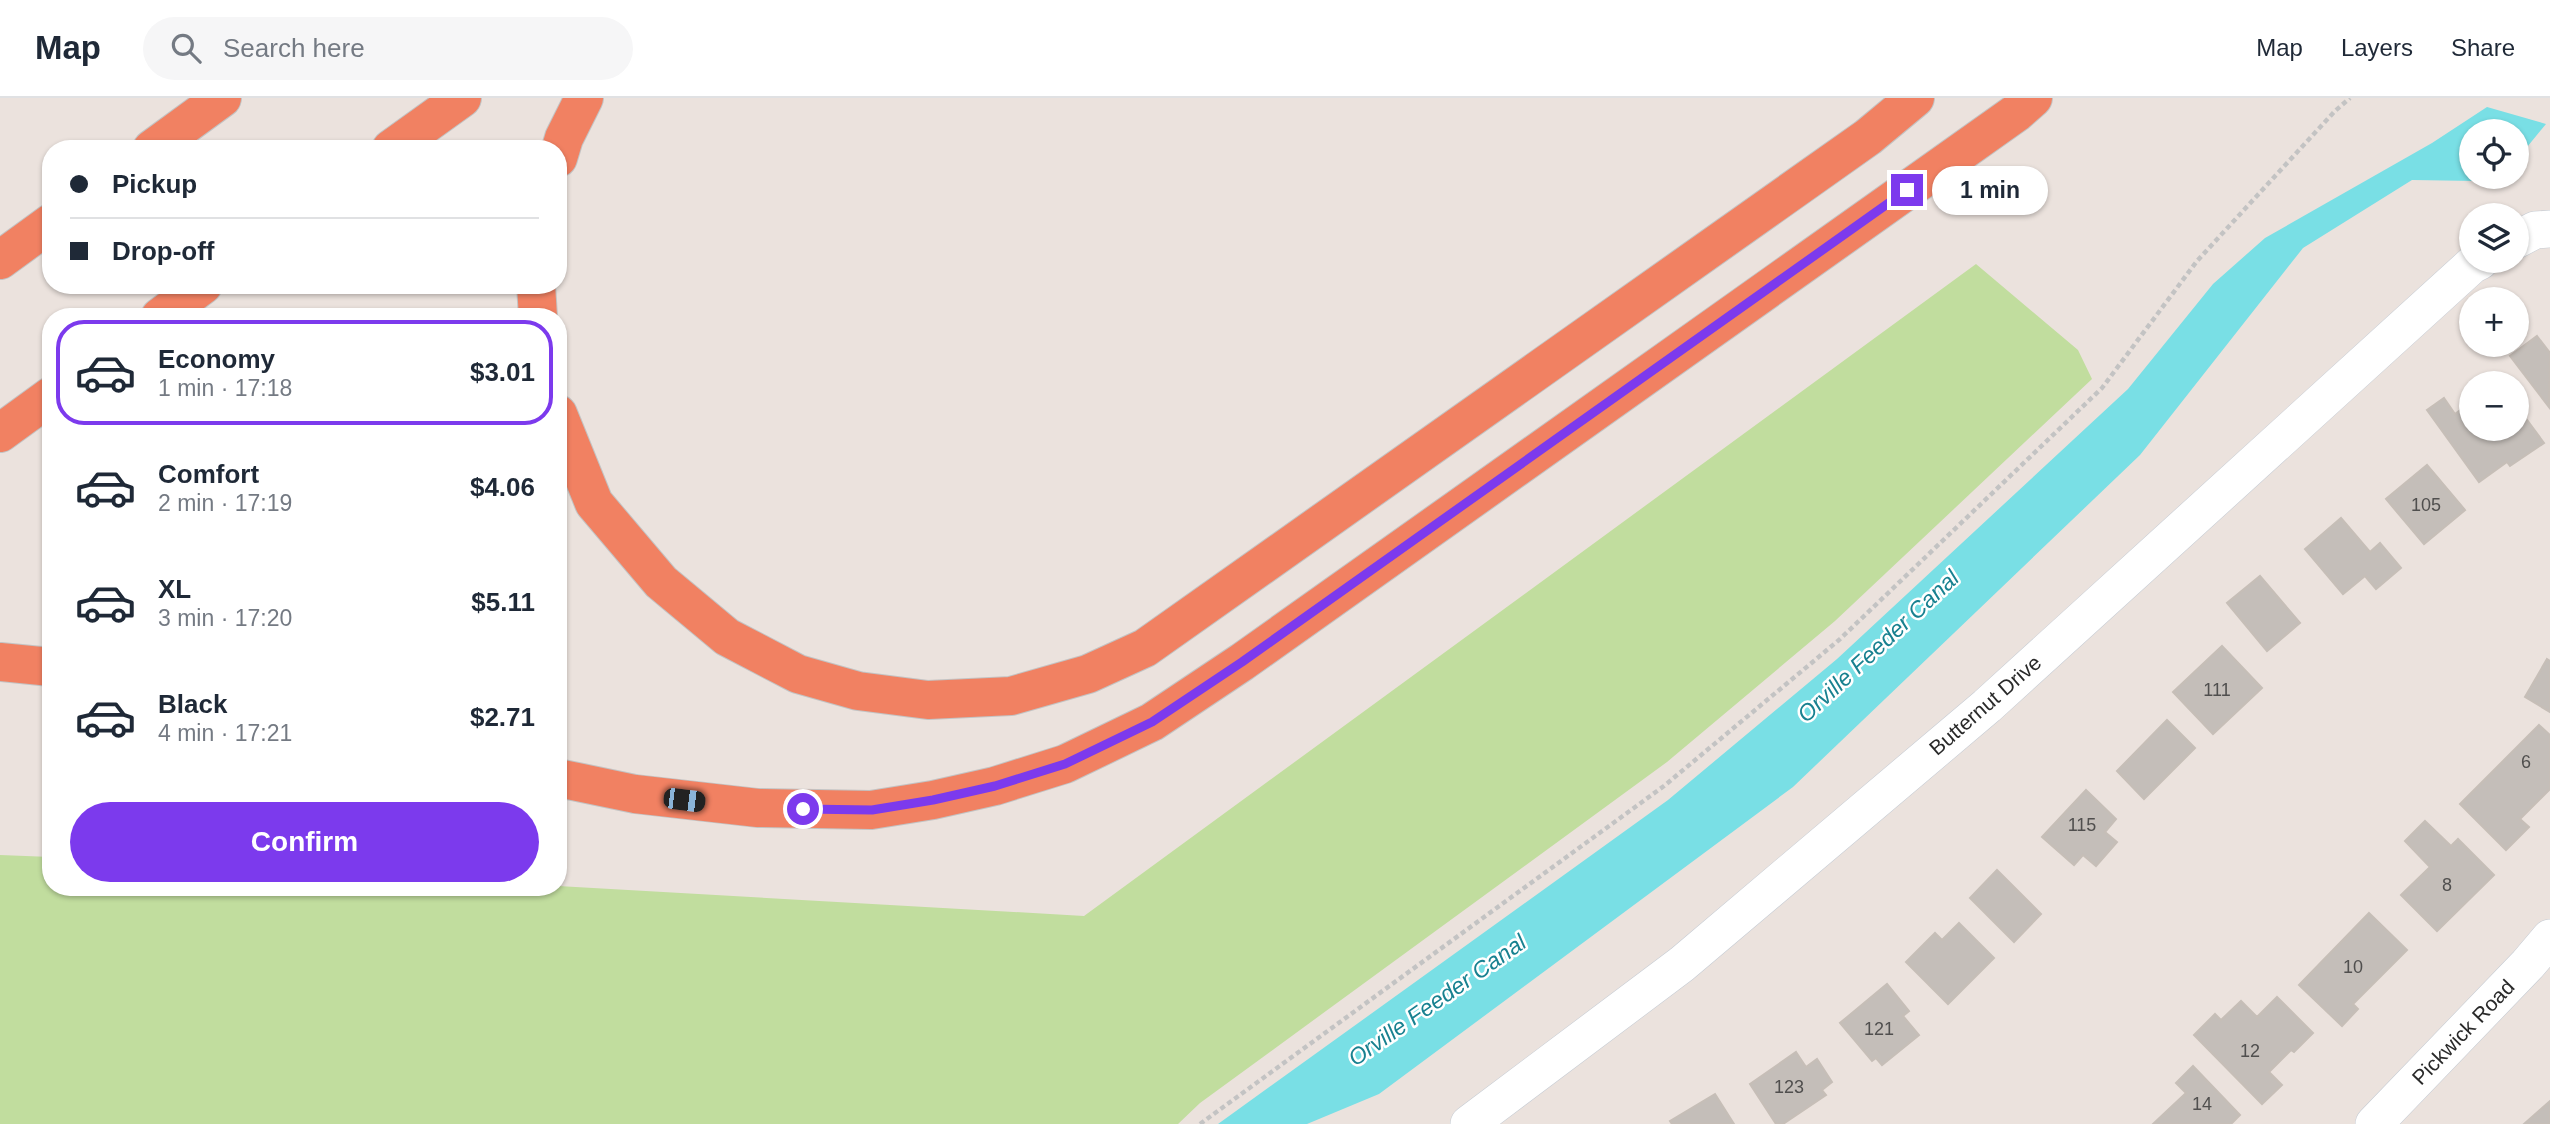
<!DOCTYPE html>
<meta charset="utf-8">
<style>
:root{--surface:#fff;--page:#f6f6f7;--text:#1f2937;--muted:#747a83;--line:#e0e1e3;--accent:#7c3aed}
body{margin:0;font-family:Arial,sans-serif;background:var(--page);color:var(--text);height:100vh;display:flex;flex-direction:column;font-size:26px;white-space:nowrap}
*{box-sizing:border-box;margin:0}
p{font-size:23px;color:var(--muted)}
.icon{flex:none;width:38px;height:38px;fill:none;stroke:currentColor;stroke-width:2;stroke-linecap:round;stroke-linejoin:round}
.map{position:relative;flex:1;overflow:hidden}
.sheet{position:absolute;left:42px;top:210px;width:525px;height:588px;display:flex;flex-direction:column;background:var(--surface);border-radius:28px;box-shadow:0 2px 5px #0004}
.sheet>*{flex:none}
.banner{position:absolute;left:42px;top:42px;width:525px;height:154px;border-radius:28px;box-shadow:0 2px 5px #0004;display:grid;align-content:center;height:154px;padding:0 28px;background:var(--surface)}
.buttons{position:absolute;left:2459px;top:21px;display:grid;gap:14px}
.buttons a{display:grid;place-items:center;width:70px;height:70px;border-radius:50%;background:var(--surface);box-shadow:0 2px 5px #0004;font-size:35px}
.end{position:absolute;width:32px;height:32px;margin:-16px;border:9px solid #7c3aed;background:#fff;box-shadow:0 0 0 4px #fff}
.from{border-radius:50%}
.bubble{position:absolute;height:49px;border-radius:24px;background:var(--surface);box-shadow:0 2px 5px #0004;font-size:23px;font-weight:700;line-height:49px;text-align:center}
.car{position:absolute;width:21px;height:42px;margin:-21px -10px;border-radius:9px;box-shadow:0 0 5px 2px #0007;background:linear-gradient(#222 24%,#8ab4d8 0 40%,#222 0 76%,#8ab4d8 0 86%,#222 0)}
.banner b{display:flex;align-items:center;gap:24px;height:66px;font-size:26px}
.banner b+b{border-top:2px solid var(--line)}
.banner i{width:18px;height:18px;background:var(--text)}
ul{padding:12px 0 0;list-style:none}
li{display:flex;align-items:center;gap:21px;height:105px;margin:0 14px 10px;padding:0 14px;border:4px solid transparent;border-radius:28px}
li div{flex:1}
li b{display:block;font-size:26px}
li em{font-style:normal;font-weight:700}
li.current{border-color:var(--accent)}
li>.icon{width:63px;height:63px;stroke-width:1.5}
.cta{display:flex;gap:14px;margin-top:auto;padding:14px 28px}
.cta a{flex:1;height:80px;border-radius:42px;background:var(--accent);color:#fff;font-size:28px;font-weight:700;line-height:80px;text-align:center}
header{display:flex;align-items:center;gap:42px;box-sizing:border-box;height:98px;padding:0 35px;background:var(--surface);border-bottom:2px solid var(--line)}
header strong{font-size:33px}
nav{display:flex;gap:38px;margin-inline-start:auto;font-size:24px}
.search{width:490px;height:63px;background:var(--page);display:flex;align-items:center;gap:18px;box-sizing:border-box;padding:0 24px;border-radius:38px;color:var(--muted);font-size:26px}
.map>svg:first-child{display:block}
.green{fill:#c1dd9e}
.water{fill:#79dfe5}
.building{fill:#c4beb9;stroke:#c6beb7;stroke-width:2}
.lines{fill:none;stroke-linecap:round;stroke-linejoin:round}
.minor-casing{stroke:#c5cbd3;stroke-width:38}
.highway-casing{stroke:#c3c3c3;stroke-width:40}
.path{stroke:#c3c3c3;stroke-width:4.5;stroke-dasharray:5 3.5;stroke-linecap:butt}
.minor{stroke:#fff;stroke-width:37}
.highway{stroke:#f18162;stroke-width:38}
.route{stroke:#7c3aed;stroke-width:9}
.labels{text-anchor:middle;dominant-baseline:central;stroke-width:5;stroke-linejoin:round;paint-order:stroke}
.number-label{font-size:18px;fill:#504f4e}
.street-label{font-size:21px;fill:#2a2a2a;stroke:#fff}
.water-label{font-size:23px;font-style:italic;fill:#188190;stroke:#fff}
</style>
<header>
<strong>Map</strong>
<div class="search"><svg class="icon" aria-label="search" viewBox="0 0 24 24"><circle cx="10" cy="10" r="6"/><path d="M15 15l6 6"/></svg>Search here</div>
<nav><a>Map</a><a>Layers</a><a>Share</a></nav>
</header>
<div class="map">
<svg width="2550" height="1026" viewBox="0 0 2550 1026">
<rect width="100%" height="100%" fill="#ebe2dd"/>
<path class="green" d="M 1976,166 L 2078,252 L 2092,281 L 1835,523 L 1667,664 L 1200,1005 L 1178,1026 L 0,1026 L 0,757 L 51,759 L 51,789 L 558,788 L 1084,818 Z"/>
<path class="water" d="M 2487,9 L 2546,26 L 2523,54 L 2517,58 L 2516,33 L 2471,33 L 2471,79 L 2483,79 L 2476,83 L 2412,82 L 2303,150 L 2140,357 L 1793,689 L 1379,996 L 1307,1026 L 1218,1026 L 1668,702 L 1837,561 L 2128,291 L 2213,186 L 2265,140 L 2432,45 Z"/>
<g class="building">
<path d="M 2537,238 L 2550,255 L 2549,309 L 2510,258 Z"/>
<path d="M 2444,300 L 2455,316 L 2471,304 L 2471,331 L 2516,331 L 2516,307 L 2544,345 L 2510,368 L 2507,364 L 2479,384 L 2427,312 Z"/>
<path d="M 2427,367 L 2465,412 L 2424,446 L 2386,401 Z"/>
<path d="M 2341,420 L 2370,454 L 2380,445 L 2401,470 L 2376,491 L 2365,478 L 2343,496 L 2305,451 Z"/>
<path d="M 2260,478 L 2300,525 L 2267,553 L 2227,505 Z"/>
<path d="M 2222,548 L 2262,590 L 2213,636 L 2173,594 Z"/>
<path d="M 2547,561 L 2550,563 L 2550,614 L 2525,599 Z"/>
<path d="M 2167,622 L 2195,650 L 2144,701 L 2117,673 Z"/>
<path d="M 2539,627 L 2550,637 L 2550,691 L 2520,721 L 2529,729 L 2506,752 L 2460,706 Z"/>
<path d="M 2086,692 L 2116,721 L 2105,734 L 2117,744 L 2096,768 L 2083,757 L 2074,767 L 2042,739 Z"/>
<path d="M 2425,723 L 2451,748 L 2458,741 L 2494,777 L 2437,833 L 2401,797 L 2430,769 L 2405,743 Z"/>
<path d="M 1997,772 L 2041,816 L 2014,844 L 1970,800 Z"/>
<path d="M 2369,815 L 2407,852 L 2353,906 L 2358,911 L 2342,928 L 2299,887 Z"/>
<path d="M 1959,825 L 1994,860 L 1948,906 L 1906,864 L 1935,835 L 1942,842 Z"/>
<path d="M 1887,886 L 1909,913 L 1903,918 L 1919,937 L 1882,967 L 1876,960 L 1872,963 L 1840,925 Z"/>
<path d="M 2277,899 L 2313,935 L 2294,954 L 2291,952 L 2269,974 L 2282,987 L 2262,1006 L 2194,937 L 2215,916 L 2221,922 L 2241,903 L 2257,919 Z"/>
<path d="M 1796,954 L 1806,969 L 1817,961 L 1832,984 L 1822,992 L 1826,997 L 1783,1026 L 1776,1026 L 1750,986 Z"/>
<path d="M 2193,968 L 2240,1017 L 2231,1026 L 2153,1026 L 2186,995 L 2176,985 Z"/>
<path d="M 1715,996 L 1734,1026 L 1672,1026 L 1670,1023 Z"/>
<path d="M 2550,1003 L 2550,1026 L 2524,1026 Z"/>
</g>
<g class="lines">
<defs>
<g id="minor">
<path d="M 2516,142 L 2535,132 L 2550,131"/>
<path d="M 1469,1026 L 1682,866 L 1987,608 L 2472,167 L 2480,163"/>
<path d="M 2374,1026 L 2528,866 L 2550,840"/>
</g>
<g id="highway">
<path d="M 152,51 L 222,0"/>
<path d="M 391,51 L 462,0"/>
<path d="M 558,60 L 564,40 L 584,0"/>
<path d="M 0,162 L 51,125"/>
<path d="M 536,187 L 538,219"/>
<path d="M 160,219 L 203,187"/>
<path d="M 558,316 L 594,405 L 661,484 L 727,539 L 798,576 L 858,593 L 928,602 L 1011,598 L 1088,576 L 1145,550 L 1868,39 L 1915,0"/>
<path d="M 0,335 L 51,298"/>
<path d="M 0,564 L 51,569"/>
<path d="M 558,680 L 635,696 L 758,710 L 871,712 L 933,702 L 995,688 L 1065,666 L 1152,624 L 1242,564 L 2016,15 L 2033,0"/>
</g>
</defs>
<use href="#minor" class="minor-casing"/>
<use href="#highway" class="highway-casing"/>
<path class="path" d="M 1200,1026 L 1664,688 L 1839,542 L 2102,290 L 2197,163 L 2335,13 L 2350,0"/>
<use href="#minor" class="minor"/>
<use href="#highway" class="highway"/>
</g>
<g class="lines">
<path class="route" d="M 803,711 L 872,712 L 933,702 L 995,688 L 1065,666 L 1152,624 L 1242,564 L 1907,92"/>
</g>
<g class="labels">
<g class="number-label">
<text x="2426" y="407">105</text>
<text x="2217" y="592">111</text>
<text x="2526" y="664">6</text>
<text x="2082" y="727">115</text>
<text x="2447" y="787">8</text>
<text x="2353" y="869">10</text>
<text x="1879" y="931">121</text>
<text x="2250" y="953">12</text>
<text x="1789" y="989">123</text>
<text x="2202" y="1006">14</text>
</g>
<g class="street-label">
<text transform="translate(1985 607) rotate(-41)">Butternut Drive</text>
<text transform="translate(2463 934) rotate(-46)">Pickwick Road</text>
</g>
<g class="water-label">
<text transform="translate(1878 548) rotate(-43)">Orville Feeder Canal</text>
<text transform="translate(1437 902) rotate(-35)">Orville Feeder Canal</text>
</g>
</g>
</svg>
<div class="buttons">
<a><svg class="icon" aria-label="locate" viewBox="0 0 24 24"><circle cx="12" cy="12" r="6"/><path d="M12 2v4M12 18v4M2 12h4M18 12h4"/></svg></a>
<a><svg class="icon" aria-label="layers" viewBox="0 0 24 24"><path d="M12 4l9 5-9 5-9-5zM3 14l9 5 9-5"/></svg></a>
<a>+</a>
<a>−</a>
</div>
<i class="end from" style="left:803px;top:711px"></i>
<i class="end" style="left:1907px;top:92px"></i>
<div class="bubble" style="left:1932px;top:68px;width:116px">1 min</div>
<i class="car" style="left:684px;top:702px;rotate:97deg"></i>
<div class="banner">
<b><i class="from"></i>Pickup</b>
<b><i></i>Drop-off</b>
</div>
<section class="sheet">
<ul>
<li class="current"><svg class="icon" aria-label="car" viewBox="0 0 24 24"><path d="M5 17H2v-5l4-1 3-4h7l3 4 3 1v5h-3M9 17h6M6 11h13"/><circle cx="7" cy="17" r="2"/><circle cx="17" cy="17" r="2"/></svg><div><b>Economy</b><p>1 min · 17:18</p></div><em>$3.01</em></li>
<li><svg class="icon" aria-label="car" viewBox="0 0 24 24"><path d="M5 17H2v-5l4-1 3-4h7l3 4 3 1v5h-3M9 17h6M6 11h13"/><circle cx="7" cy="17" r="2"/><circle cx="17" cy="17" r="2"/></svg><div><b>Comfort</b><p>2 min · 17:19</p></div><em>$4.06</em></li>
<li><svg class="icon" aria-label="car" viewBox="0 0 24 24"><path d="M5 17H2v-5l4-1 3-4h7l3 4 3 1v5h-3M9 17h6M6 11h13"/><circle cx="7" cy="17" r="2"/><circle cx="17" cy="17" r="2"/></svg><div><b>XL</b><p>3 min · 17:20</p></div><em>$5.11</em></li>
<li><svg class="icon" aria-label="car" viewBox="0 0 24 24"><path d="M5 17H2v-5l4-1 3-4h7l3 4 3 1v5h-3M9 17h6M6 11h13"/><circle cx="7" cy="17" r="2"/><circle cx="17" cy="17" r="2"/></svg><div><b>Black</b><p>4 min · 17:21</p></div><em>$2.71</em></li>
</ul>
<div class="cta"><a>Confirm</a></div>
</section>
</div>
